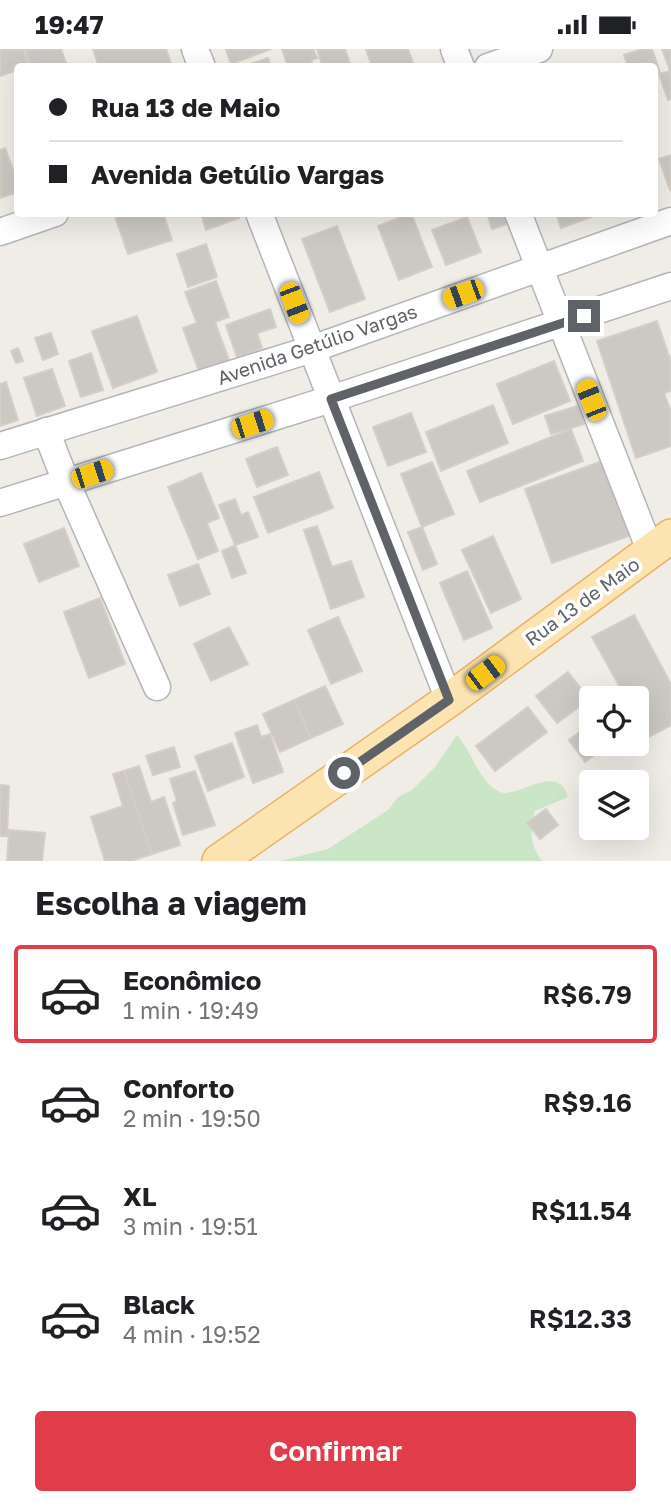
<!DOCTYPE html>
<html lang="pt">
<meta charset="utf-8">
<style>
:root{--surface:#fff;--page:#f6f6f6;--text:#202124;--muted:#757577;--line:#e0e0e0;--accent:#e13c49}
body{margin:0;font-family:"Golos Text",sans-serif;background:var(--page);color:var(--text);height:100vh;display:flex;flex-direction:column;font-size:26px;white-space:nowrap}
*{box-sizing:border-box;margin:0}
p{font-size:23px;color:var(--muted)}
.icon{flex:none;width:38px;height:38px;fill:none;stroke:currentColor;stroke-width:2;stroke-linecap:round;stroke-linejoin:round}
.map{position:relative;height:812px;overflow:hidden}
.panel{display:flex;flex-direction:column;background:var(--surface);flex:1}
.panel>*{flex:none}
.hud{position:absolute;left:14px;top:14px;width:644px;height:154px;border-radius:7px;box-shadow:0 7px 28px #0002;display:grid;align-content:center;height:154px;padding:0 35px;background:var(--surface)}
.tools{position:absolute;left:579px;top:637px;display:grid;gap:14px}
.tools a{display:grid;place-items:center;width:70px;height:70px;border-radius:7px;background:var(--surface);box-shadow:0 7px 28px #0002;font-size:35px}
.end{position:absolute;width:32px;height:32px;margin:-16px;border:9px solid #5f6367;background:#fff;box-shadow:0 0 0 4px #fff}
.from{border-radius:50%}
.car{position:absolute;width:21px;height:42px;margin:-21px -10px;border-radius:9px;box-shadow:0 0 5px 2px #0007;background:linear-gradient(#f5c518 24%,#345 0 40%,#f5c518 0 76%,#345 0 86%,#f5c518 0)}
.hud b{display:flex;align-items:center;gap:24px;height:66px;font-size:26px}
.hud b+b{border-top:2px solid var(--line)}
.hud i{width:18px;height:18px;background:var(--text)}
ul{padding:0;list-style:none}
li{display:flex;align-items:center;gap:21px;height:98px;margin:0 14px 10px;padding:0 21px;border:4px solid transparent;border-radius:7px}
li div{flex:1}
li b{display:block;font-size:26px}
li em{font-style:normal;font-weight:600}
li.selected{border-color:var(--accent)}
li>.icon{width:63px;height:63px;stroke-width:1.5}
h2{padding:0 35px;font-size:32px;line-height:84px}
.button{display:flex;gap:14px;margin-top:auto;padding:14px 35px}
.button a{flex:1;height:80px;border-radius:7px;background:var(--accent);color:#fff;font-size:28px;font-weight:600;line-height:80px;text-align:center}
.status{display:flex;justify-content:space-between;align-items:center;height:49px;padding:0 35px;background:var(--surface);direction:ltr}
.status svg{height:19px;fill:currentColor}
.map>svg:first-child{display:block}
.green{fill:#cae6c6}
.building{fill:#ccc8c4;stroke:#d5cec6;stroke-width:2}
.lines{fill:none;stroke-linecap:round;stroke-linejoin:round}
.minor-casing{stroke:#b2b5b9;stroke-width:29}
.major-casing{stroke:#ebb166;stroke-width:36}
.minor{stroke:#fff;stroke-width:26}
.major{stroke:#fbe4b1;stroke-width:33}
.route{stroke:#5f6367;stroke-width:9}
.labels{text-anchor:middle;dominant-baseline:central;stroke-width:7;stroke-linejoin:round;paint-order:stroke}
.street-label{font-size:19px;fill:#5f6367;stroke:#fff}
</style>
<div class="status"><b>19:47</b><svg viewBox="0 0 49 12"><path d="M0 12V9h3v3zM5 12V6h3v6zM10 12V3h3v9zM15 12V0h3v12zM26 1h20v11H26zM47 4h2v5h-2z"/></svg></div>
<div class="map">
<svg width="671" height="812" viewBox="0 0 671 812">
<rect width="100%" height="100%" fill="#f0ede7"/>
<path class="green" d="M 457,686 C 472,702 479,734 500,743 C 518,750 558,712 568,748 L 535,762 C 529,781 530,796 542,812 L 280,812 L 328,800 L 388,761 L 398,748 L 412,741 L 435,718 Z"/>
<g class="building">
<path d="M 0,0 L 23,0 L 29,17 L 18,18 L 18,21 L 0,27 Z"/>
<path d="M 25,0 L 61,0 L 67,17 L 31,18 Z"/>
<path d="M 93,0 L 166,0 L 172,18 L 99,18 Z"/>
<path d="M 271,0 L 231,15 L 226,1 L 228,0 Z"/>
<path d="M 282,0 L 313,0 L 317,9 L 311,11 L 313,18 L 288,18 Z"/>
<path d="M 317,0 L 345,0 L 351,18 L 323,18 Z"/>
<path d="M 366,0 L 408,0 L 414,17 L 372,18 Z"/>
<path d="M 642,0 L 652,0 L 660,23 L 654,25 L 654,18 L 628,18 L 624,6 Z"/>
<path d="M 662,0 L 671,0 L 671,50 L 668,51 L 659,25 L 670,22 Z"/>
<path d="M 268,9 L 271,18 L 242,18 Z"/>
<path d="M 5,99 L 18,134 L 18,143 L 0,149 L 0,101 Z"/>
<path d="M 671,106 L 671,140 L 670,141 L 659,110 Z"/>
<path d="M 114,164 L 163,164 L 172,191 L 128,205 Z"/>
<path d="M 201,164 L 238,164 L 239,169 L 206,181 Z"/>
<path d="M 411,164 L 432,218 L 399,231 L 378,177 Z"/>
<path d="M 487,164 L 507,164 L 510,174 L 492,180 Z"/>
<path d="M 556,164 L 602,164 L 561,179 Z"/>
<path d="M 467,168 L 481,203 L 446,216 L 432,181 Z"/>
<path d="M 337,177 L 365,250 L 330,263 L 302,190 Z"/>
<path d="M 206,195 L 217,228 L 188,238 L 177,205 Z"/>
<path d="M 216,232 L 229,268 L 215,273 L 230,314 L 200,325 L 183,279 L 197,274 L 185,243 Z"/>
<path d="M 270,260 L 276,278 L 257,284 L 262,299 L 237,308 L 226,276 Z"/>
<path d="M 137,267 L 157,323 L 113,339 L 92,282 Z"/>
<path d="M 657,272 L 671,313 L 671,342 L 664,344 L 671,363 L 671,397 L 636,409 L 597,292 Z"/>
<path d="M 51,284 L 58,305 L 43,311 L 35,289 Z"/>
<path d="M 18,299 L 23,312 L 16,314 L 11,302 Z"/>
<path d="M 91,304 L 103,341 L 81,348 L 69,312 Z"/>
<path d="M 554,312 L 570,352 L 513,375 L 497,335 Z"/>
<path d="M 52,320 L 65,357 L 37,367 L 24,329 Z"/>
<path d="M 6,333 L 18,371 L 0,377 L 0,335 Z"/>
<path d="M 493,356 L 508,394 L 441,422 L 426,383 Z"/>
<path d="M 578,357 L 584,375 L 551,385 L 545,367 Z"/>
<path d="M 411,364 L 426,403 L 388,417 L 373,378 Z"/>
<path d="M 571,380 L 583,412 L 480,453 L 467,422 Z"/>
<path d="M 277,398 L 288,426 L 257,438 L 246,410 Z"/>
<path d="M 602,412 L 629,487 L 552,514 L 525,440 Z"/>
<path d="M 432,413 L 454,465 L 422,478 L 401,425 Z"/>
<path d="M 319,423 L 333,459 L 268,484 L 254,448 Z"/>
<path d="M 201,424 L 219,469 L 207,474 L 218,502 L 198,510 L 168,438 Z"/>
<path d="M 235,450 L 241,466 L 248,463 L 258,488 L 235,496 L 219,456 Z"/>
<path d="M 317,477 L 332,518 L 351,512 L 364,548 L 331,560 L 304,481 Z"/>
<path d="M 422,478 L 437,515 L 423,521 L 408,483 Z"/>
<path d="M 64,479 L 79,517 L 39,533 L 24,495 Z"/>
<path d="M 493,487 L 521,550 L 491,564 L 462,501 Z"/>
<path d="M 235,496 L 246,524 L 232,529 L 222,502 Z"/>
<path d="M 198,515 L 210,545 L 180,557 L 168,526 Z"/>
<path d="M 467,522 L 492,579 L 464,591 L 440,534 Z"/>
<path d="M 100,549 L 125,615 L 89,629 L 64,563 Z"/>
<path d="M 634,566 L 671,635 L 671,676 L 647,689 L 637,670 L 637,649 L 626,649 L 592,588 Z"/>
<path d="M 338,568 L 362,622 L 331,635 L 308,581 Z"/>
<path d="M 229,578 L 248,615 L 211,632 L 194,595 Z"/>
<path d="M 568,623 L 589,650 L 557,674 L 536,647 Z"/>
<path d="M 325,637 L 343,675 L 311,689 L 294,651 Z"/>
<path d="M 294,651 L 311,689 L 280,703 L 263,665 Z"/>
<path d="M 528,658 L 547,683 L 495,722 L 476,697 Z"/>
<path d="M 257,676 L 261,688 L 270,685 L 283,723 L 253,734 L 235,684 Z"/>
<path d="M 585,679 L 592,688 L 592,695 L 597,695 L 601,701 L 585,713 L 569,691 Z"/>
<path d="M 232,694 L 244,728 L 208,742 L 195,707 Z"/>
<path d="M 174,698 L 180,718 L 153,726 L 146,707 Z"/>
<path d="M 139,717 L 151,753 L 164,748 L 180,796 L 152,805 L 124,722 Z"/>
<path d="M 124,722 L 152,805 L 131,812 L 105,812 L 91,768 L 123,757 L 113,725 Z"/>
<path d="M 195,722 L 215,776 L 183,786 L 173,754 L 177,752 L 170,730 Z"/>
<path d="M 0,736 L 9,737 L 7,787 L 0,787 Z"/>
<path d="M 546,760 L 558,776 L 540,790 L 527,774 Z"/>
<path d="M 9,781 L 45,784 L 42,812 L 7,812 Z"/>
</g>
<g class="lines">
<defs>
<g id="minor">
<path d="M 195,0 L 202,18"/>
<path d="M 454,0 L 461,18"/>
<path d="M 488,18 L 539,0"/>
<path d="M 259,164 L 449,651"/>
<path d="M 518,164 L 650,501"/>
<path d="M 0,183 L 55,164"/>
<path d="M 46,382 L 66,433 L 157,638"/>
<path d="M 0,397 L 312,300 L 671,172"/>
<path d="M 0,454 L 331,350 L 671,237"/>
</g>
<path id="major" d="M 219,812 L 449,651 L 671,487"/>
</defs>
<use href="#minor" class="minor-casing"/>
<use href="#major" class="major-casing"/>
<use href="#minor" class="minor"/>
<use href="#major" class="major"/>
</g>
<g class="lines">
<path class="route" d="M 344,724 L 449,651 L 331,350 L 584,267"/>
</g>
<g class="labels">
<g class="street-label">
<text transform="translate(317 295) rotate(-19)">Avenida Getúlio Vargas</text>
<text transform="translate(582 552) rotate(-36)">Rua 13 de Maio</text>
</g>
</g>
</svg>
<div class="tools">
<a><svg class="icon" aria-label="locate" viewBox="0 0 24 24"><circle cx="12" cy="12" r="6"/><path d="M12 2v4M12 18v4M2 12h4M18 12h4"/></svg></a>
<a><svg class="icon" aria-label="layers" viewBox="0 0 24 24"><path d="M12 4l9 5-9 5-9-5zM3 14l9 5 9-5"/></svg></a>
</div>
<i class="end from" style="left:344px;top:724px"></i>
<i class="end" style="left:584px;top:267px"></i>
<i class="car" style="left:463px;top:245px;rotate:250deg"></i>
<i class="car" style="left:294px;top:254px;rotate:159deg"></i>
<i class="car" style="left:591px;top:351px;rotate:338deg"></i>
<i class="car" style="left:252px;top:375px;rotate:72deg"></i>
<i class="car" style="left:92px;top:425px;rotate:72deg"></i>
<i class="car" style="left:485px;top:624px;rotate:53deg"></i>
<div class="hud">
<b><i class="from"></i>Rua 13 de Maio</b>
<b><i></i>Avenida Getúlio Vargas</b>
</div>
</div>
<section class="panel">
<h2>Escolha a viagem</h2>
<ul>
<li class="selected"><svg class="icon" aria-label="car" viewBox="0 0 24 24"><path d="M5 17H2v-5l4-1 3-4h7l3 4 3 1v5h-3M9 17h6M6 11h13"/><circle cx="7" cy="17" r="2"/><circle cx="17" cy="17" r="2"/></svg><div><b>Econômico</b><p>1 min · 19:49</p></div><em>R$6.79</em></li>
<li><svg class="icon" aria-label="car" viewBox="0 0 24 24"><path d="M5 17H2v-5l4-1 3-4h7l3 4 3 1v5h-3M9 17h6M6 11h13"/><circle cx="7" cy="17" r="2"/><circle cx="17" cy="17" r="2"/></svg><div><b>Conforto</b><p>2 min · 19:50</p></div><em>R$9.16</em></li>
<li><svg class="icon" aria-label="car" viewBox="0 0 24 24"><path d="M5 17H2v-5l4-1 3-4h7l3 4 3 1v5h-3M9 17h6M6 11h13"/><circle cx="7" cy="17" r="2"/><circle cx="17" cy="17" r="2"/></svg><div><b>XL</b><p>3 min · 19:51</p></div><em>R$11.54</em></li>
<li><svg class="icon" aria-label="car" viewBox="0 0 24 24"><path d="M5 17H2v-5l4-1 3-4h7l3 4 3 1v5h-3M9 17h6M6 11h13"/><circle cx="7" cy="17" r="2"/><circle cx="17" cy="17" r="2"/></svg><div><b>Black</b><p>4 min · 19:52</p></div><em>R$12.33</em></li>
</ul>
<div class="button"><a>Confirmar</a></div>
</section>
